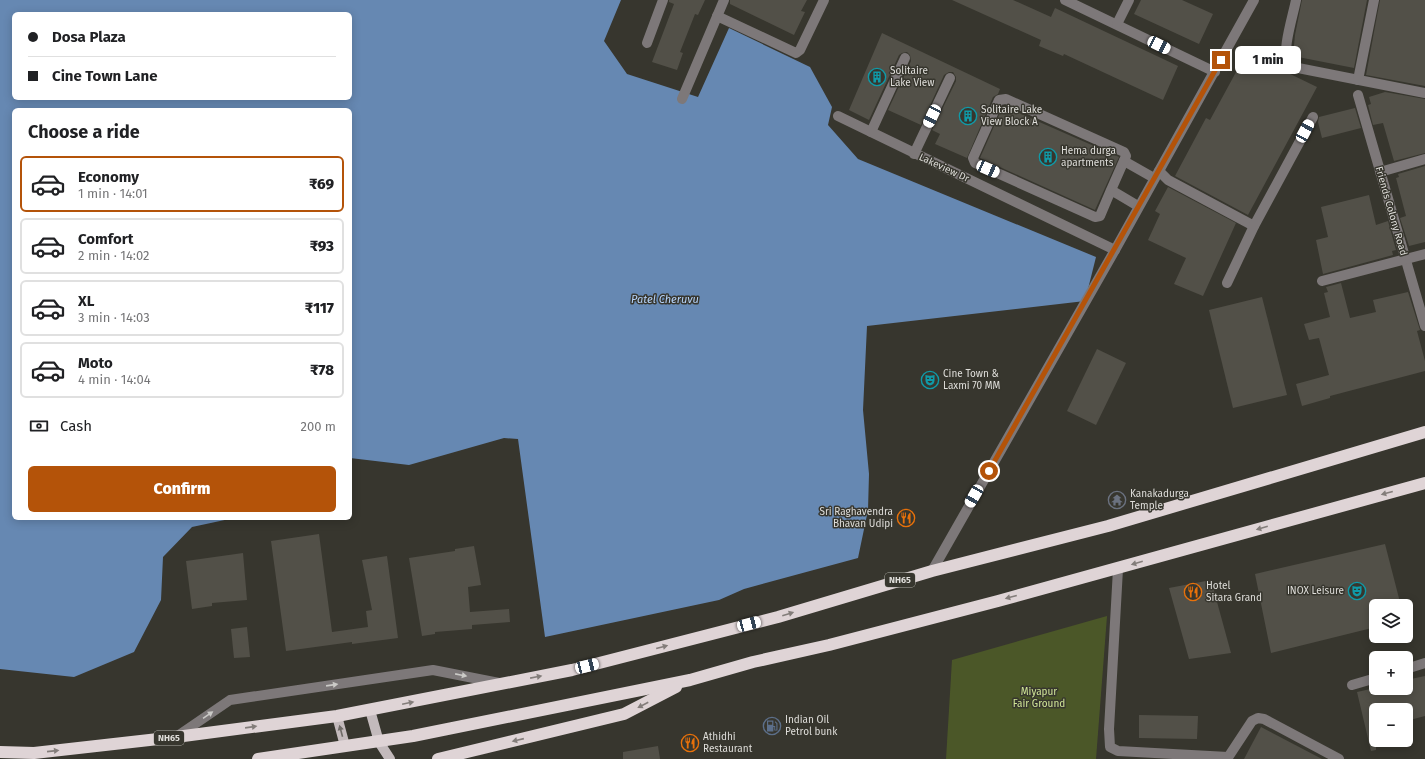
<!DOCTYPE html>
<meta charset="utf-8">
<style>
:root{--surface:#fff;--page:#f6f6f6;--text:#202124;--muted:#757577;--line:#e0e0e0;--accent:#b45309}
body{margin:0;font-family:"Fira Sans",sans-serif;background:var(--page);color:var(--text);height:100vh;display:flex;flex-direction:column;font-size:15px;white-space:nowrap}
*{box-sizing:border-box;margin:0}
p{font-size:13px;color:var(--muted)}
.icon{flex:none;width:22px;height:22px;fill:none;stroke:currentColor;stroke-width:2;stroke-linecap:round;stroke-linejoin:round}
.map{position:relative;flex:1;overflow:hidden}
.drawer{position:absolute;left:12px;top:108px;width:340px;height:412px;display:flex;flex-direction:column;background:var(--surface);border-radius:6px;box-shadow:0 2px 10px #0003}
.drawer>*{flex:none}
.guide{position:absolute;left:12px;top:12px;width:340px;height:88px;border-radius:6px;box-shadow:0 2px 10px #0003;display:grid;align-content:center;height:88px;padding:0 16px;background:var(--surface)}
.buttons{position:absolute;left:1369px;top:599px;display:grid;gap:8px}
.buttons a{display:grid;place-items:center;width:44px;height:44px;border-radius:6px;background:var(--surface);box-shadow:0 2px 10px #0003;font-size:20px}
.end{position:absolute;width:18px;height:18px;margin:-9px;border:5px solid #b45309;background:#fff;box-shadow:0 0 0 2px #fff}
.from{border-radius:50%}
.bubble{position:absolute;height:28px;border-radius:6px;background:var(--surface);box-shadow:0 2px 10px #0003;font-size:13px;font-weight:800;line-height:28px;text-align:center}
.car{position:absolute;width:12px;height:24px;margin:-12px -6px;border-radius:5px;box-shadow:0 0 3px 1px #0007;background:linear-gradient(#fff 24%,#345 0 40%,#fff 0 76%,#345 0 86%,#fff 0)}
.guide b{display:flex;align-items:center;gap:14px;height:38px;font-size:15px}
.guide b+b{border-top:1px solid var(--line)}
.guide i{width:10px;height:10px;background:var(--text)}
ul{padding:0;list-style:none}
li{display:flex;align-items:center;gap:12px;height:56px;margin:0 8px 6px;padding:0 8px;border:2px solid var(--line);border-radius:6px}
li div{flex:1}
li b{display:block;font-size:15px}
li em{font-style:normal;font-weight:800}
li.selected{border-color:var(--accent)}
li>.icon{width:36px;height:36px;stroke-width:1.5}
h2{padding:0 16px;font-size:18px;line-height:48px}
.pay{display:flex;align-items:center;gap:10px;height:44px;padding:0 16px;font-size:15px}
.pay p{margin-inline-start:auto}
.cta{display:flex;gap:8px;margin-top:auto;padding:8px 16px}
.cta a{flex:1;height:46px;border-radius:6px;background:var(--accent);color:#fff;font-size:16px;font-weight:800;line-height:46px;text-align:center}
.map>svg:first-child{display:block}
.green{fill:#4b5728}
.water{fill:#6688b2;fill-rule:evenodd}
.building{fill:#525048}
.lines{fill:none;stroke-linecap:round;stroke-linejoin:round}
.minor{stroke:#7d7879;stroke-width:10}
.major{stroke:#c3babc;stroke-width:10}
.highway{stroke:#dfd4d6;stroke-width:12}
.oneway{fill:#837d7a}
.oneway2{fill:#cbcac7}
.oneway3{fill:#6f6b67}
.route{stroke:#b45309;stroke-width:5}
.labels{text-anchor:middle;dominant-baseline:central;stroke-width:3;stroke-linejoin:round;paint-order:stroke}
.shield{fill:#37362e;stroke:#adaca6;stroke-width:1}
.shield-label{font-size:9px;font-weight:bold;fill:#dfdeda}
.poi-label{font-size:10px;fill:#dfdeda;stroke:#37362e;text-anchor:start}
.street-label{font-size:10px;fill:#dfdeda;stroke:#37362e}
.park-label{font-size:10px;fill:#d1e697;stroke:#37362e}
.water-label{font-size:11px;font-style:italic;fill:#b7d5fc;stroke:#37362e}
</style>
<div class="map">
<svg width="1425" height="759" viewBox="0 0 1425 759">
<rect width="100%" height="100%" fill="#37362e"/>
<path class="green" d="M 1107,616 L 1096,759 L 946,759 L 952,660 Z"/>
<path class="water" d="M 0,0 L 621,0 L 604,41 L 627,74 L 698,97 L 729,28 L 810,67 L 832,107 L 828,125 L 858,159 L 1096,257 L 1085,301 L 867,326 L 863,410 L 869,474 L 868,510 L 858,558 L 744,589 L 719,600 L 545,637 L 518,439 L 504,438 L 409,465 L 350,458 L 350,110 L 14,110 L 14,518 L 234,518 L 192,527 L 163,557 L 161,600 L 134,652 L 74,677 L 0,669 ZM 14,14 L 350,14 L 350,98 L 14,98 Z"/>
<g class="building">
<path d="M 669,0 L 705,0 L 698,15 L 695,14 L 680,52 L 683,53 L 677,70 L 652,62 L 674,4 L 669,2 Z"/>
<path d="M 730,0 L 807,0 L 801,11 L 805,12 L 794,35 L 730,4 Z"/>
<path d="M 952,0 L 1013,0 L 1051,17 L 1055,8 L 1178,66 L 1163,100 L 1064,54 L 1063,56 L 1039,46 L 1041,40 Z"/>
<path d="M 1141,0 L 1182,0 L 1213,14 L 1199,44 L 1134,14 Z"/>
<path d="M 1302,0 L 1367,0 L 1354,68 L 1293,56 L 1295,35 Z"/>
<path d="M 1380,0 L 1425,0 L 1425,86 L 1366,75 Z"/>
<path d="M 882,33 L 1000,89 L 998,94 L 993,97 L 967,158 L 935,144 L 940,134 L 932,130 L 956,81 L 956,77 L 953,72 L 949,72 L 944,75 L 921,125 L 888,110 L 911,61 L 910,55 L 907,52 L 902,53 L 899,55 L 869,120 L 849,110 Z"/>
<path d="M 1248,50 L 1284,71 L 1317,87 L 1248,215 L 1175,176 L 1206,118 L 1210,120 Z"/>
<path d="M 1385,92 L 1425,99 L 1425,153 L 1394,161 L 1383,123 L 1373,125 L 1368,105 L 1371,104 L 1369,97 Z"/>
<path d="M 1003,106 L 1119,157 L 1095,210 L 980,158 Z"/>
<path d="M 1355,108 L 1361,128 L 1322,138 L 1318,122 L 1319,117 Z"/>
<path d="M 1425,166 L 1425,242 L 1409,246 L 1400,218 L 1406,216 L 1396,178 L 1399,177 L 1398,174 Z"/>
<path d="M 1168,187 L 1236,223 L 1203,296 L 1174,284 L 1186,258 L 1148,240 L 1160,214 L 1155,211 Z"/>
<path d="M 1369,195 L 1376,225 L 1388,221 L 1396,250 L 1392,251 L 1393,255 L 1323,274 L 1316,240 L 1328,237 L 1321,207 Z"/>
<path d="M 1341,283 L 1350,318 L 1376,312 L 1373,300 L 1408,292 L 1420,330 L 1417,331 L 1425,361 L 1425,371 L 1330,396 L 1330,398 L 1302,406 L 1296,384 L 1329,375 L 1319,338 L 1309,340 L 1304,324 L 1330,317 L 1324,293 L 1328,292 L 1326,287 Z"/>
<path d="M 1262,297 L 1287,395 L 1233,408 L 1209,310 Z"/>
<path d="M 1097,349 L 1126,363 L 1096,425 L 1067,411 Z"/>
<path d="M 319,534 L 332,632 L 368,627 L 366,611 L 372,610 L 362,560 L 387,556 L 398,638 L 352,644 L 352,642 L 286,651 L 271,541 Z"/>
<path d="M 1385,544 L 1401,606 L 1376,606 L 1376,627 L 1271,653 L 1255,574 Z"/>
<path d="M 474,546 L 481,585 L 468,587 L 470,612 L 509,609 L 510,622 L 472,625 L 472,629 L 435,632 L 435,634 L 422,636 L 409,558 L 455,551 L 455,549 Z"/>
<path d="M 243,553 L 247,600 L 212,603 L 212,606 L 192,609 L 186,561 Z"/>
<path d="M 1211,580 L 1231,653 L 1189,659 L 1169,588 Z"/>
<path d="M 247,627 L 250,657 L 234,658 L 231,629 Z"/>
<path d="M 1425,676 L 1425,716 L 1406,721 L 1406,710 L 1376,710 L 1376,750 L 1371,751 L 1357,692 L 1375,688 L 1406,688 L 1406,680 Z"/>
<path d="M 1139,715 L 1198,716 L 1197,739 L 1139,738 Z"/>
<path d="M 1261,727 L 1322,759 L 1244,759 Z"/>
<path d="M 658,746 L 660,759 L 623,759 L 623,752 Z"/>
</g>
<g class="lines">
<g class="minor">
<path d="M 1065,0 L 1215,72"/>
<path d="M 1296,0 C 1293,16 1281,52 1288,66 L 1425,93"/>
<path d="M 717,16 L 796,53 L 800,50 L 824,0"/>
<path d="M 1117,24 L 1129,0"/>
<path d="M 647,43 L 663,0"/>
<path d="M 1358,80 L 1374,0"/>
<path d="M 1358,95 L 1425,326"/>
<path d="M 682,99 L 724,0"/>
<path d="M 838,116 L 1115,250"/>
<path d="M 871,132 L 905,58"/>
<path d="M 914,154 L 950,78"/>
<path d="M 1124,161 L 1154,178"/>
<path d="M 1159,171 L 1168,180 L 1254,226"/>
<path d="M 1380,172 L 1425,159"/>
<path d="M 1111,190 L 1126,156 L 1124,152 L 1006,99 L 999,100 L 973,158 L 975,163 L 1095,217 L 1100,216 L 1111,190 L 1138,206"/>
<path d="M 1322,281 L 1425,254"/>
<path d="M 1227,283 L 1254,226 L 1313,117"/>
<path d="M 1118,569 L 1109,729 L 1110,747 L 1118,751 L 1228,757"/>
<path d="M 932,571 L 1115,250 L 1254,0"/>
<path d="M 1406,669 L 1425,663"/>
<path d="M 1352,685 L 1376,678"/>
<path d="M 176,737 L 230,700 L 433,670 L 499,683"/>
<path d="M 1227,759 L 1252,721 L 1258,718 L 1264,719 L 1339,759"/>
</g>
<g class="major">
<path d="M 370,710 L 379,742 L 390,759"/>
<path d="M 337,716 L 345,746"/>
</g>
<g class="highway">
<path d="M 0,752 L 34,753 L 176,737 L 337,716 L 572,670 L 778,617 L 932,571 L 1108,526 L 1425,432"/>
<path d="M 258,759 L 413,736 L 690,680 L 753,662 L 829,645 L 998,601 L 1425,483"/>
<path d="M 438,759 L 624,714 L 676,687"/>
</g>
</g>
<defs><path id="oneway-solid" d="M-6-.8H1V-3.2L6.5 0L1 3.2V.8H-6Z"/></defs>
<g class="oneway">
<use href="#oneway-solid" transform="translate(1387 493) rotate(165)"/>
<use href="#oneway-solid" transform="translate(1262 528) rotate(164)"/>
<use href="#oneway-solid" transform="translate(1137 563) rotate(164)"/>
<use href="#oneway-solid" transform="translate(1011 597) rotate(165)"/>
<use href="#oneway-solid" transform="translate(788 614) rotate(-17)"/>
<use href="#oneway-solid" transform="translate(662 647) rotate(-15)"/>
<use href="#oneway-solid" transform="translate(536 677) rotate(-11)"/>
<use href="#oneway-solid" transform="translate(408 703) rotate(-12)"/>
<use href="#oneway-solid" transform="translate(643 705) rotate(152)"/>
<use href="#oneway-solid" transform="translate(251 727) rotate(-8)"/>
<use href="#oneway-solid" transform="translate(518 740) rotate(167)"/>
<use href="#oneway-solid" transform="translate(53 751) rotate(-6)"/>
</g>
<g class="oneway2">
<use href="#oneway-solid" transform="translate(461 675) rotate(11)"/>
<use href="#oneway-solid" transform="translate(332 685) rotate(-8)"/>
<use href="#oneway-solid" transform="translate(208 715) rotate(-34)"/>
</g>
<use class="oneway3" href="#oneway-solid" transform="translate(341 731) rotate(-105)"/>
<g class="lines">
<path class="route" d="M 989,471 L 1221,60"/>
</g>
<defs>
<symbol id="building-ring" viewBox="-11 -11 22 22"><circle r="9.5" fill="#37362e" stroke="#0f9aa8" stroke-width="1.5"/><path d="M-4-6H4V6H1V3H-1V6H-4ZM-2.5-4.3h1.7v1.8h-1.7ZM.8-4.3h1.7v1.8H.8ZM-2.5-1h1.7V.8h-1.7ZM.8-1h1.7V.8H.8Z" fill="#0f9aa8"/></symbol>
<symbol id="theatre-ring" viewBox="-11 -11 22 22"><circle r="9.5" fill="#37362e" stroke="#0f9aa8" stroke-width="1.5"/><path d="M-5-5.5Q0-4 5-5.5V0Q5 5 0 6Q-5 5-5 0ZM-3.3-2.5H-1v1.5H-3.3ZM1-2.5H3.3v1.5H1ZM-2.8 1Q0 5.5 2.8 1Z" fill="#0f9aa8"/></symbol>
<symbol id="temple-ring" viewBox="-11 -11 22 22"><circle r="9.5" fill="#37362e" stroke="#6b7280" stroke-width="1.5"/><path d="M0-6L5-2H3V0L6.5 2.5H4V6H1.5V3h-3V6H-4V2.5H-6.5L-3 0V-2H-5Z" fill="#6b7280"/></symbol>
<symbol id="restaurant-ring" viewBox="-11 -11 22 22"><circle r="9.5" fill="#37362e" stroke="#e8710a" stroke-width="1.5"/><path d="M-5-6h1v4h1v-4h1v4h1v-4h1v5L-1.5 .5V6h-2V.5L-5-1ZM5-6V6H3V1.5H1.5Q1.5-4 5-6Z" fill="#e8710a"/></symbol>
<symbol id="fuel-ring" viewBox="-11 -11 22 22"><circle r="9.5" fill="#37362e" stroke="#5c6f8a" stroke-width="1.5"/><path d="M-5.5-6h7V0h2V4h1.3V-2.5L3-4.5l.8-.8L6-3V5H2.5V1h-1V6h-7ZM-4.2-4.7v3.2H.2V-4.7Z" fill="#5c6f8a"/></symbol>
</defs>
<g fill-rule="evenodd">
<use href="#building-ring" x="867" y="67" width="20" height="20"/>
<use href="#building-ring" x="958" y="106" width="20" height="20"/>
<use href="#building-ring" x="1038" y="147" width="20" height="20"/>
<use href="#theatre-ring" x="920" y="370" width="20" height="20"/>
<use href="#temple-ring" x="1107" y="490" width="20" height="20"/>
<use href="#restaurant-ring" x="896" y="508" width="20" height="20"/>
<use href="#theatre-ring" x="1347" y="581" width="20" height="20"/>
<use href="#restaurant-ring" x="1183" y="582" width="20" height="20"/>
<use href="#fuel-ring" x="762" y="716" width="20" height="20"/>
<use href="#restaurant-ring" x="680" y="733" width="20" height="20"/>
</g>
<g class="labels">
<g class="shield">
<rect x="885" y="573" width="30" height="14" rx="3"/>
<rect x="154" y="731" width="30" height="14" rx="3"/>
</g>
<g class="shield-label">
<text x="900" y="580">NH65</text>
<text x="169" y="738">NH65</text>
</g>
<g class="poi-label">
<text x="890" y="71">Solitaire<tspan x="890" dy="12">Lake View</tspan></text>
<text x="981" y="110">Solitaire Lake<tspan x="981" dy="12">View Block A</tspan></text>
<text x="1061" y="151">Hema durga<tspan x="1061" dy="12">apartments</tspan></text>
<text x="943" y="374">Cine Town &amp;<tspan x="943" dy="12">Laxmi 70 MM</tspan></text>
<text x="1130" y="494">Kanakadurga<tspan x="1130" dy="12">Temple</tspan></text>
<text x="893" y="512" text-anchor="end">Sri Raghavendra<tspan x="893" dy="12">Bhavan Udipi</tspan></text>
<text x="1206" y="586">Hotel<tspan x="1206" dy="12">Sitara Grand</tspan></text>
<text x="1344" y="591" text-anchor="end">INOX Leisure</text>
<text x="785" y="720">Indian Oil<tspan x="785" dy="12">Petrol bunk</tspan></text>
<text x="703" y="737">Athidhi<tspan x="703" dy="12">Restaurant</tspan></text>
</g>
<g class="street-label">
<text transform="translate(944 168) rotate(25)">Lakeview Dr</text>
<text transform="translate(1391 211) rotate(74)">Friends Colony Road</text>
</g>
<g class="park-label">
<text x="1039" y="692">Miyapur<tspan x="1039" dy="12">Fair Ground</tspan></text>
</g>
<g class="water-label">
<text x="665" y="299">Patel Cheruvu</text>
</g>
</g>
</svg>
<div class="buttons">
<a><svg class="icon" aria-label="layers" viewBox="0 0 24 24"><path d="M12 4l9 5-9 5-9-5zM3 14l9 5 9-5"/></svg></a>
<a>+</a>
<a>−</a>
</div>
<i class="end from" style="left:989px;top:471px"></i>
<i class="end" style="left:1221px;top:60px"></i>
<div class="bubble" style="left:1235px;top:46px;width:66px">1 min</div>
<i class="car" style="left:1159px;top:45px;rotate:116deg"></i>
<i class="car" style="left:932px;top:116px;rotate:206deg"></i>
<i class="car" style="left:1305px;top:131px;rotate:28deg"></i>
<i class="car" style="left:988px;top:169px;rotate:114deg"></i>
<i class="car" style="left:974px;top:496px;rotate:210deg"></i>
<i class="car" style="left:749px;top:624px;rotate:75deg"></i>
<i class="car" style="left:587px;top:666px;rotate:76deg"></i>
<div class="guide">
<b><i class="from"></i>Dosa Plaza</b>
<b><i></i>Cine Town Lane</b>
</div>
<section class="drawer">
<h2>Choose a ride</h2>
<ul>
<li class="selected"><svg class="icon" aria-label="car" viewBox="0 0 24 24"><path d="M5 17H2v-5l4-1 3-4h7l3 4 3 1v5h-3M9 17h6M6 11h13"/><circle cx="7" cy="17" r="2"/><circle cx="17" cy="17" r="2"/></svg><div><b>Economy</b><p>1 min · 14:01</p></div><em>₹69</em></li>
<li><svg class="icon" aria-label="car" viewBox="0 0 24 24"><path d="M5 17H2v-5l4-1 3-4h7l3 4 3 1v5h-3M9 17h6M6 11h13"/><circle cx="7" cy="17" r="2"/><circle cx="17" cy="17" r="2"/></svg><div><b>Comfort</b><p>2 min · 14:02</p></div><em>₹93</em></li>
<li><svg class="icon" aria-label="car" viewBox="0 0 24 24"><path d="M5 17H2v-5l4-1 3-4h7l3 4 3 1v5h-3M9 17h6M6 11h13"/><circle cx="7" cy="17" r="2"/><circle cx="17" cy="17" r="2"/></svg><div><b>XL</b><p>3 min · 14:03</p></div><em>₹117</em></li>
<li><svg class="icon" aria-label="car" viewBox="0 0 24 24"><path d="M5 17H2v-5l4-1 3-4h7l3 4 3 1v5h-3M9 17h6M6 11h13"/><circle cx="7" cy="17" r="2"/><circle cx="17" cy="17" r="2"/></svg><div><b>Moto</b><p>4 min · 14:04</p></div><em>₹78</em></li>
</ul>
<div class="pay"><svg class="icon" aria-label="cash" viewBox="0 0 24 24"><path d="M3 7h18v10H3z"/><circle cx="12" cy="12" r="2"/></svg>Cash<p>200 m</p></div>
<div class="cta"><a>Confirm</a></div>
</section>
</div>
